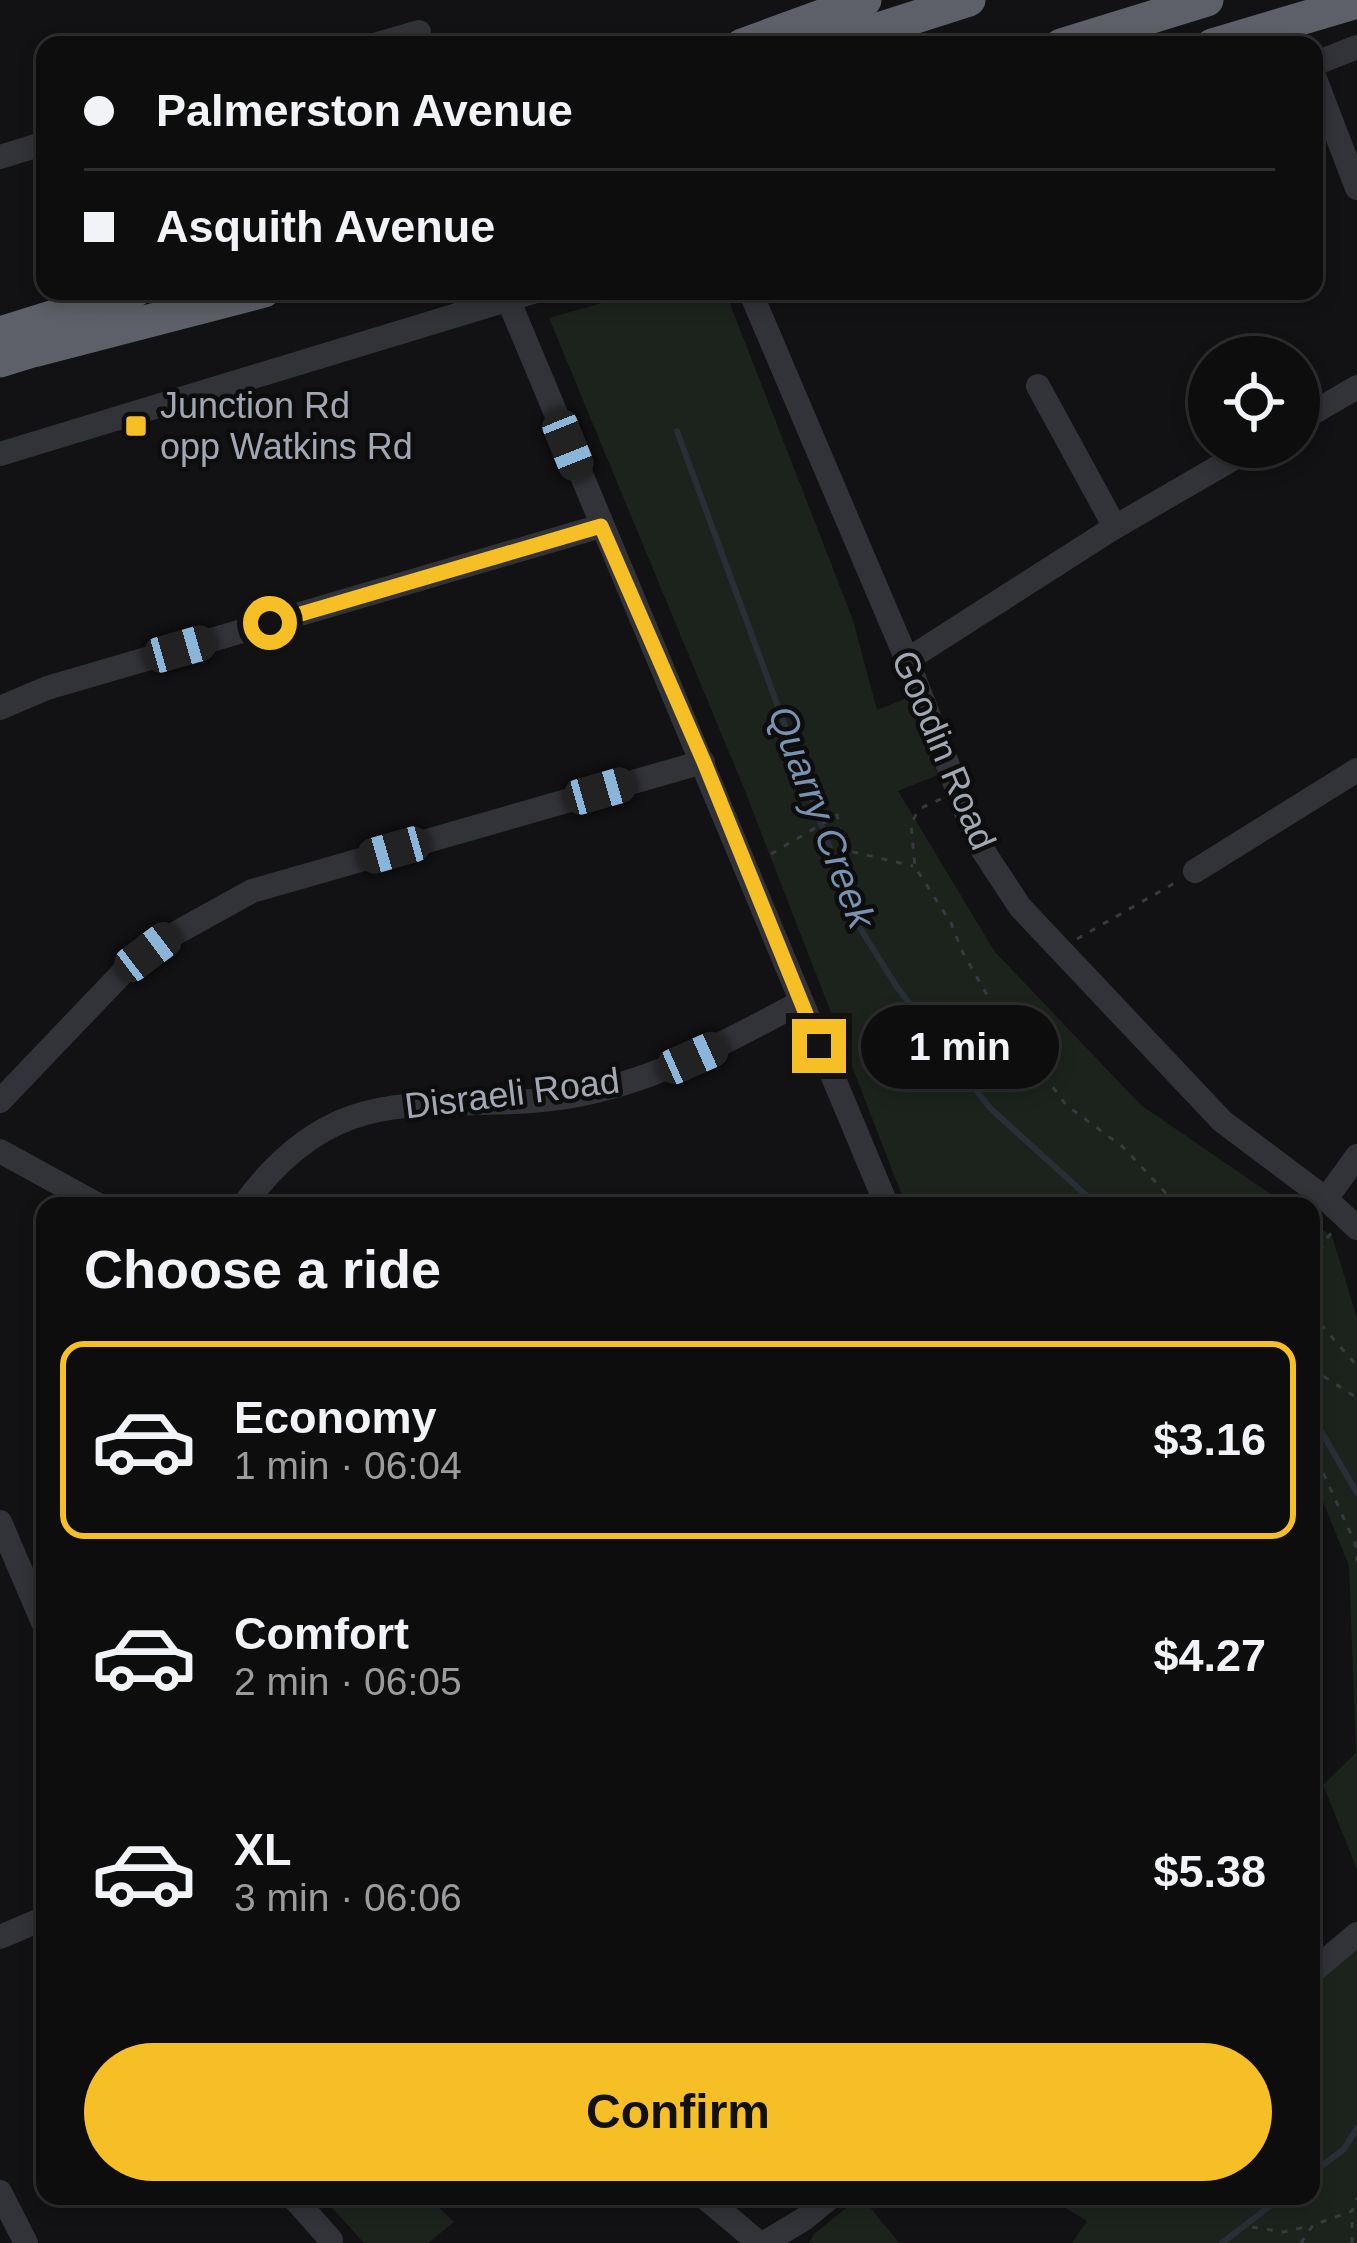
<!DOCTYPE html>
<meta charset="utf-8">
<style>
:root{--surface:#0e0d0e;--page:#1c1b1c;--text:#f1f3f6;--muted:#9b9c9e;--line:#2e2d2e;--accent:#f7bf26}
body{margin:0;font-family:Arial,sans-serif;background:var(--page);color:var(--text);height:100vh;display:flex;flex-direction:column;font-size:45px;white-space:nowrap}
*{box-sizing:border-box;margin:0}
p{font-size:39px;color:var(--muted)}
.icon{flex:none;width:66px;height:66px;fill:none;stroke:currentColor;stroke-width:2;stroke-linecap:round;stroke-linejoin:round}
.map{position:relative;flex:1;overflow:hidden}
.sheet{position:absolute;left:36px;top:1197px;width:1284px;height:1008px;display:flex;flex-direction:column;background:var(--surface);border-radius:24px;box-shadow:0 6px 18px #0003,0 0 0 3px var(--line)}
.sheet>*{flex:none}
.top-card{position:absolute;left:36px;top:36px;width:1287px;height:264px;border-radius:24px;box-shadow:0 6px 18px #0003,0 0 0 3px var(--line);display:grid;align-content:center;height:264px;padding:0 48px;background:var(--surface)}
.fabs{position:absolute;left:1188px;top:336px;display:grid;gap:24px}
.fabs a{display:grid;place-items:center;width:132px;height:132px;border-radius:50%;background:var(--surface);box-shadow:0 6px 18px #0003,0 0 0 3px var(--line);font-size:60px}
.end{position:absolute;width:54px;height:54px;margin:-27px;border:15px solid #f7bf26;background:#111;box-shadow:0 0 0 6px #111}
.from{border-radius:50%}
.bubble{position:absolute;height:84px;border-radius:42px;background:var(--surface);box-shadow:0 6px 18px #0003,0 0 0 3px var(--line);font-size:39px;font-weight:700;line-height:84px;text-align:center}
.car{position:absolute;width:36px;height:72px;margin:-36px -18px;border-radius:15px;box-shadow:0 0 9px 3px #0007;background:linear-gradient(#222 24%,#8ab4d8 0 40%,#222 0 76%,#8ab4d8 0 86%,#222 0)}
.top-card b{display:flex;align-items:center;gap:42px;height:114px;font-size:45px}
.top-card b+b{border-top:3px solid var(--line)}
.top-card i{width:30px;height:30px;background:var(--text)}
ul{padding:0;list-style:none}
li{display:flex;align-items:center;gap:36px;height:198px;margin:0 24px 18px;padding:0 24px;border:6px solid transparent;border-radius:24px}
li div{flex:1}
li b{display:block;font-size:45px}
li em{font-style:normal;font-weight:700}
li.on{border-color:var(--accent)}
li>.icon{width:108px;height:108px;stroke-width:1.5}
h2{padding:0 48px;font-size:54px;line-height:144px}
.button{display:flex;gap:24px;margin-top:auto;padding:24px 48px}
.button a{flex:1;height:138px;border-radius:72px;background:var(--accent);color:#111;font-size:48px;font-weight:700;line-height:138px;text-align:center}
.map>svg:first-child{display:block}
.green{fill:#1c231d}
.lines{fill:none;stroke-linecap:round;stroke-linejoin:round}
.stream{stroke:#282f37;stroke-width:6}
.path{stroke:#383a3f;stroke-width:3;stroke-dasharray:6 9;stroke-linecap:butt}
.minor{stroke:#323338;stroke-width:24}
.highway{stroke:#5e6069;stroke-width:33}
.route{stroke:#f7bf26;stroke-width:15}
.poi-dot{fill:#f7bf26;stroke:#0d0d0e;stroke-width:4.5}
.labels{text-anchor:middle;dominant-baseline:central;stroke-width:9;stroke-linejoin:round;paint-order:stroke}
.poi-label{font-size:36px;fill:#a2a7b4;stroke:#0d0d0e;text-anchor:start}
.street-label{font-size:36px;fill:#a2a7b4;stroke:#0d0d0e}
.water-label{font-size:39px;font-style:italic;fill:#7892b1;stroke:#0d0d0e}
</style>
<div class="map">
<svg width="1357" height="2243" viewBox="0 0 1357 2243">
<rect width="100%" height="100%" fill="#121113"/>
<g class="green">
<path d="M 644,291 L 725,291 L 853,620 L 877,710 L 907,698 L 938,775 L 898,791 L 995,952 L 1141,1105 L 1288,1206 L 907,1206 L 905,1203 L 743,786 L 549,318 Z"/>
<path d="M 1311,1222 L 1332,1236 L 1357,1318 L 1357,1869 L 1323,1785 L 1356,1753 L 1349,1566 L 1311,1472 Z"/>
<path d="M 1357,1948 L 1357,2243 L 1072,2243 L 1087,2221 L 1059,2204 L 1059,2196 L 1311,2196 L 1311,1986 Z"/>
<path d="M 329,2196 L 427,2196 L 454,2222 L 428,2243 L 364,2243 L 323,2198 Z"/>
<path d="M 861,2196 L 899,2243 L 809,2243 L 814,2234 Z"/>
</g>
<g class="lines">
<g class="stream">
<path d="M 677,431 L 858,925 L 897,987 L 990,1108 L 1098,1206"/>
<path d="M 1311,1414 L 1357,1493"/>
<path d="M 1311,2174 L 1344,2149 L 1357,2128"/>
<path d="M 1222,2243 L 1283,2196"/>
</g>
<g class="path">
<path d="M 941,799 L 919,809 L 911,824 L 915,867 L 951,923 L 962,951 L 994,1007 L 1066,1105 L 1123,1147 L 1178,1206"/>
<path d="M 771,854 L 837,815 L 845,850 L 913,866"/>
<path d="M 1077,939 L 1178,881"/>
<path d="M 1311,1280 L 1324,1242 L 1332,1232"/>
<path d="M 1311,1313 L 1357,1366"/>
<path d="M 1311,1368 L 1357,1398"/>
<path d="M 1311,1446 L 1355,1543 L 1357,1561"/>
<path d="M 1252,2227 L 1283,2232 L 1309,2226"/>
<path d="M 1301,2243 L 1313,2225 L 1352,2211 L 1357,2198"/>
<path d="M 1352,2243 L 1352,2213"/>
</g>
<g class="minor">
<path d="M 374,45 L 419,32"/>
<path d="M 1314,64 L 1357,47"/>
<path d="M 1314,76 L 1357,188"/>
<path d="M 0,157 L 45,143"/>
<path d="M 750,291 L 907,660 L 978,843 L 1020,907 L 1222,1121 L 1326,1199 L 1357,1228"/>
<path d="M 508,299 L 887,1206"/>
<path d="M 1038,386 L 1115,527"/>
<path d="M 1299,421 L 1357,387"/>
<path d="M 0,454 L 536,291"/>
<path d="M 907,660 L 1115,527 L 1253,447"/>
<path d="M 0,708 L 47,688 L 601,526"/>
<path d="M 1195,871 L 1357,770"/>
<path d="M 0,1101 L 128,967 L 167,938 L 252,891 L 703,762"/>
<path d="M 0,1151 L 100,1206"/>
<path d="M 1326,1199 L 1357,1156"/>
<path d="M 243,1206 C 351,1056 455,1127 600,1090 C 672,1072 736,1037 801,1002"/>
<path d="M 0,1522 L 45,1627"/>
<path d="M 0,1937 L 45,1918"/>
<path d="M 1311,1973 L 1357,1934"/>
<path d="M 0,2192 L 26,2243"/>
<path d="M 292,2196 L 331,2240"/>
<path d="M 703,2196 L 759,2243"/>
<path d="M 764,2243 L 804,2219 L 832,2196"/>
</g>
<g class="highway">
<path d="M 742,45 L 865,0"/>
<path d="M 828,45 L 969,0"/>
<path d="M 1061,45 L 1207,0"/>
<path d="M 1212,45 L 1357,2"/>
<path d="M 0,333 L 135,291"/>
<path d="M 37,350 L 264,291"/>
<path d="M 0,361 L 58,343"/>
</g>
</g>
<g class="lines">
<path class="route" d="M 270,623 L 601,526 L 704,762 L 819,1046"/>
</g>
<rect class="poi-dot" x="124" y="414" width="24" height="24" rx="6"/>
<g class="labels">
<g class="poi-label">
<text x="160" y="405">Junction Rd<tspan x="160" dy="41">opp Watkins Rd</tspan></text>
</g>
<g class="street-label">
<text transform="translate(944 750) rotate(67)">Goodin Road</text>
<text transform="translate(512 1093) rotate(-7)">Disraeli Road</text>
</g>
<g class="water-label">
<text transform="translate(822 817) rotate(69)">Quarry Creek</text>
</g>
</g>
</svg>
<div class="fabs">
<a><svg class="icon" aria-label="locate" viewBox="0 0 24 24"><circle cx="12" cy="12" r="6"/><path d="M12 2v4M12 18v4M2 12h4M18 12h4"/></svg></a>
</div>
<i class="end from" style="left:270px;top:623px"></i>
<i class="end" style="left:819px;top:1046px"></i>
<div class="bubble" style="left:861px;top:1005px;width:198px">1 min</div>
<i class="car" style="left:568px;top:445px;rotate:158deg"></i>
<i class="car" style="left:180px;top:649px;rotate:74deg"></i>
<i class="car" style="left:600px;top:791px;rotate:74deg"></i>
<i class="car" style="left:394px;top:850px;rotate:254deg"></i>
<i class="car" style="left:148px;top:952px;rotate:53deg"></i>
<i class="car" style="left:693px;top:1058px;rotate:66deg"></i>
<div class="top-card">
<b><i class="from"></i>Palmerston Avenue</b>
<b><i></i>Asquith Avenue</b>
</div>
<section class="sheet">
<h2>Choose a ride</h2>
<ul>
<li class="on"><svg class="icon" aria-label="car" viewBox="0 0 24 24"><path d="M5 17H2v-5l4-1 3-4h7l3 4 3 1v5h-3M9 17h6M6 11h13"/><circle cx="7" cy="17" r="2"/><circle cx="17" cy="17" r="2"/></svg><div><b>Economy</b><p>1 min · 06:04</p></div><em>$3.16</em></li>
<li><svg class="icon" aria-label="car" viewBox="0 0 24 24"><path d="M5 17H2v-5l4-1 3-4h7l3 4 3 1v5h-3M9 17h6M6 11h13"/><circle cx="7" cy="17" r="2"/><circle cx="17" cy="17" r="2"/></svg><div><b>Comfort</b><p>2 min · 06:05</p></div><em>$4.27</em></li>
<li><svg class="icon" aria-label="car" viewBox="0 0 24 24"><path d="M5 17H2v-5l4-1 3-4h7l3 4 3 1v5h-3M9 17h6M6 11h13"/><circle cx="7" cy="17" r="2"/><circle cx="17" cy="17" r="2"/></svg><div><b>XL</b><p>3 min · 06:06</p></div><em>$5.38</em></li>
</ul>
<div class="button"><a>Confirm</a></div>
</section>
</div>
